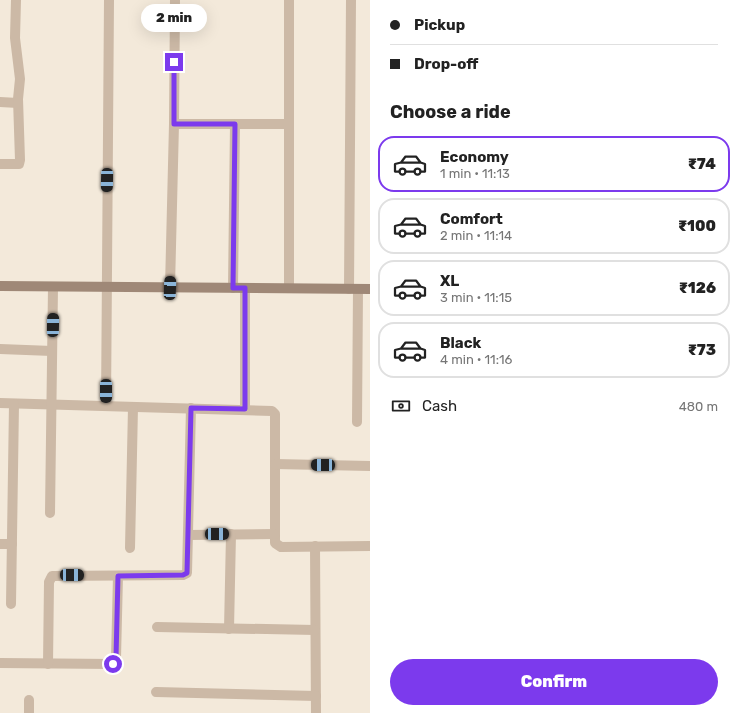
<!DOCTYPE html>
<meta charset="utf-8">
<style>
:root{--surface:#fff;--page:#f2f2f2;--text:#222;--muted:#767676;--line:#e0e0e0;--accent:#7c3aed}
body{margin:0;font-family:Rubik,sans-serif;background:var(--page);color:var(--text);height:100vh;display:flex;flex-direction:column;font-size:15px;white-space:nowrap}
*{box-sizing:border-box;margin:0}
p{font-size:13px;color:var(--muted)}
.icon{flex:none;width:22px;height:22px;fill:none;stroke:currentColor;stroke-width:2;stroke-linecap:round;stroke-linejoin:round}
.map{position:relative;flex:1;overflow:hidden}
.drawer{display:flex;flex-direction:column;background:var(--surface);width:368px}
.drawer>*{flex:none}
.hud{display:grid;align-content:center;height:88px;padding:0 20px;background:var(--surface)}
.end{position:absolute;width:18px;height:18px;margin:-9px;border:5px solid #7c3aed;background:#fff;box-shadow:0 0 0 2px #fff}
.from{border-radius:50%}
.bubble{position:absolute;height:28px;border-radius:14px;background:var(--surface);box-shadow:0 4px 16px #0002;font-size:13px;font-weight:800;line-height:28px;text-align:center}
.car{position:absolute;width:12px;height:24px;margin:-12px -6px;border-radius:5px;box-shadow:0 0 3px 1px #0007;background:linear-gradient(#222 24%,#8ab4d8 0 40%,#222 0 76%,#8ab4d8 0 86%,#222 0)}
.hud b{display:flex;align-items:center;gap:14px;height:38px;font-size:15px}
.hud b+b{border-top:1px solid var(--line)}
.hud i{width:10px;height:10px;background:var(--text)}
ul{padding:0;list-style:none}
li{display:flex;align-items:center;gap:12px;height:56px;margin:0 8px 6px;padding:0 12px;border:2px solid var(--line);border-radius:16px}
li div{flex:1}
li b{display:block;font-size:15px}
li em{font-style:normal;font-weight:800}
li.active{border-color:var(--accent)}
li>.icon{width:36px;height:36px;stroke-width:1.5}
h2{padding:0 20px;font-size:18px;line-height:48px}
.pay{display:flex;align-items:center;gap:10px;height:44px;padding:0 20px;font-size:15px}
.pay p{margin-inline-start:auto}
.cta{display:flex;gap:8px;margin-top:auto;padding:8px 20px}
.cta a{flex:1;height:46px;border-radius:24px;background:var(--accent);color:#fff;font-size:16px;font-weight:800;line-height:46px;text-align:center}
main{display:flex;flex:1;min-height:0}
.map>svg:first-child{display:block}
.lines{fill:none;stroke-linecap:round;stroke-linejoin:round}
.street{stroke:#ccb9a6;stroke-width:10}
.secondary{stroke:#9f8877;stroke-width:10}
.route{stroke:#7c3aed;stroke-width:5}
</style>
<main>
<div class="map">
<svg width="370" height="713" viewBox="0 0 370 713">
<rect width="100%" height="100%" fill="#f3e9da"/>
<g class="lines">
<g class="street">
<path d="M 0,102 L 18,103"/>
<path d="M 174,124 L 289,124"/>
<path d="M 0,164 L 19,164 L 20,160 L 18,99 L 20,79 L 15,38 L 16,0"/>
<path d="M 170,287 L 174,124 L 175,0"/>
<path d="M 233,288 L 235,124"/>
<path d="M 289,288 L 289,0"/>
<path d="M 349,289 L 351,0"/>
<path d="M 0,349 L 52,351"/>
<path d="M 0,403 L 272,411 L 275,414 L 275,543 L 281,547 L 370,546"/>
<path d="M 106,406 L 109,0"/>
<path d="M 245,409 L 245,288"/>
<path d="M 357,422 L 358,289"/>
<path d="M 275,464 L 370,466"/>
<path d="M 50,513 L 53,287"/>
<path d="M 189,535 L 275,534"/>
<path d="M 0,544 L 12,544"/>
<path d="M 315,546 L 316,713"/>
<path d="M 130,548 L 133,407"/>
<path d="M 11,604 L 14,404"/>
<path d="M 157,627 L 315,630"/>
<path d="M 229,629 L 231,534"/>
<path d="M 0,663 L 113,664 L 116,658 L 118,576"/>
<path d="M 48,664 L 49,582 L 52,576 L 183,575 L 187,573 L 191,408"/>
<path d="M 156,692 L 316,696"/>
<path d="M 29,713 L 29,700"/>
</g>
<path class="secondary" d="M 0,286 L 370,289"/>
</g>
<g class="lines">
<path class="route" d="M 113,664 L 116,658 L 118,576 L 183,575 L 187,573 L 191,408 L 245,409 L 245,288 L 233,288 L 235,124 L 174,124 L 174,62"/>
</g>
</svg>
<i class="end from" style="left:113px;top:664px"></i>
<i class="end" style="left:174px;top:62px"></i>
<div class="bubble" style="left:141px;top:4px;width:66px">2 min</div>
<i class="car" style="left:107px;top:180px;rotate:181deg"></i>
<i class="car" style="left:170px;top:288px;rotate:2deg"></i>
<i class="car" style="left:53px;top:325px;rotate:1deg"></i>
<i class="car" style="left:106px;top:391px;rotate:180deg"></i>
<i class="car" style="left:323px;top:465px;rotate:271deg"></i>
<i class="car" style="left:217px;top:534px;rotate:90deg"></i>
<i class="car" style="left:72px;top:575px;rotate:91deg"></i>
</div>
<section class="drawer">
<div class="hud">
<b><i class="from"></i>Pickup</b>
<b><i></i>Drop-off</b>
</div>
<h2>Choose a ride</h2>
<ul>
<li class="active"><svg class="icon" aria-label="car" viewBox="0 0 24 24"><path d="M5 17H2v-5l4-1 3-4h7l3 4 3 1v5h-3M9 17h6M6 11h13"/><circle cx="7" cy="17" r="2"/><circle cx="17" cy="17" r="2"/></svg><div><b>Economy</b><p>1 min · 11:13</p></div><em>₹74</em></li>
<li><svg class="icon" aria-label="car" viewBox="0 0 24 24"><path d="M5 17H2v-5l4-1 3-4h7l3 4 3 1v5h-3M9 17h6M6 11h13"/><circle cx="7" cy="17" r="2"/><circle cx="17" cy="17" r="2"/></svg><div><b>Comfort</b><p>2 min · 11:14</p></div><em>₹100</em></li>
<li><svg class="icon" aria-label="car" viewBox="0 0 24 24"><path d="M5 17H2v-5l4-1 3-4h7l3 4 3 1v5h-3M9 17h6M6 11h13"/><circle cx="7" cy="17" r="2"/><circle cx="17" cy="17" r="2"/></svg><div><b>XL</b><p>3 min · 11:15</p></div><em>₹126</em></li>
<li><svg class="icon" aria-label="car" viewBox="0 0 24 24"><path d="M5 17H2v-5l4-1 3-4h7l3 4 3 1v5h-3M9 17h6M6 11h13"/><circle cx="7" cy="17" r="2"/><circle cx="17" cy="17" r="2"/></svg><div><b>Black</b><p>4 min · 11:16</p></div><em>₹73</em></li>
</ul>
<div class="pay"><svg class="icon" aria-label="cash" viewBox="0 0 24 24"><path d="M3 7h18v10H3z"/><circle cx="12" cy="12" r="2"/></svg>Cash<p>480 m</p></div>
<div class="cta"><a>Confirm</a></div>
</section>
</main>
